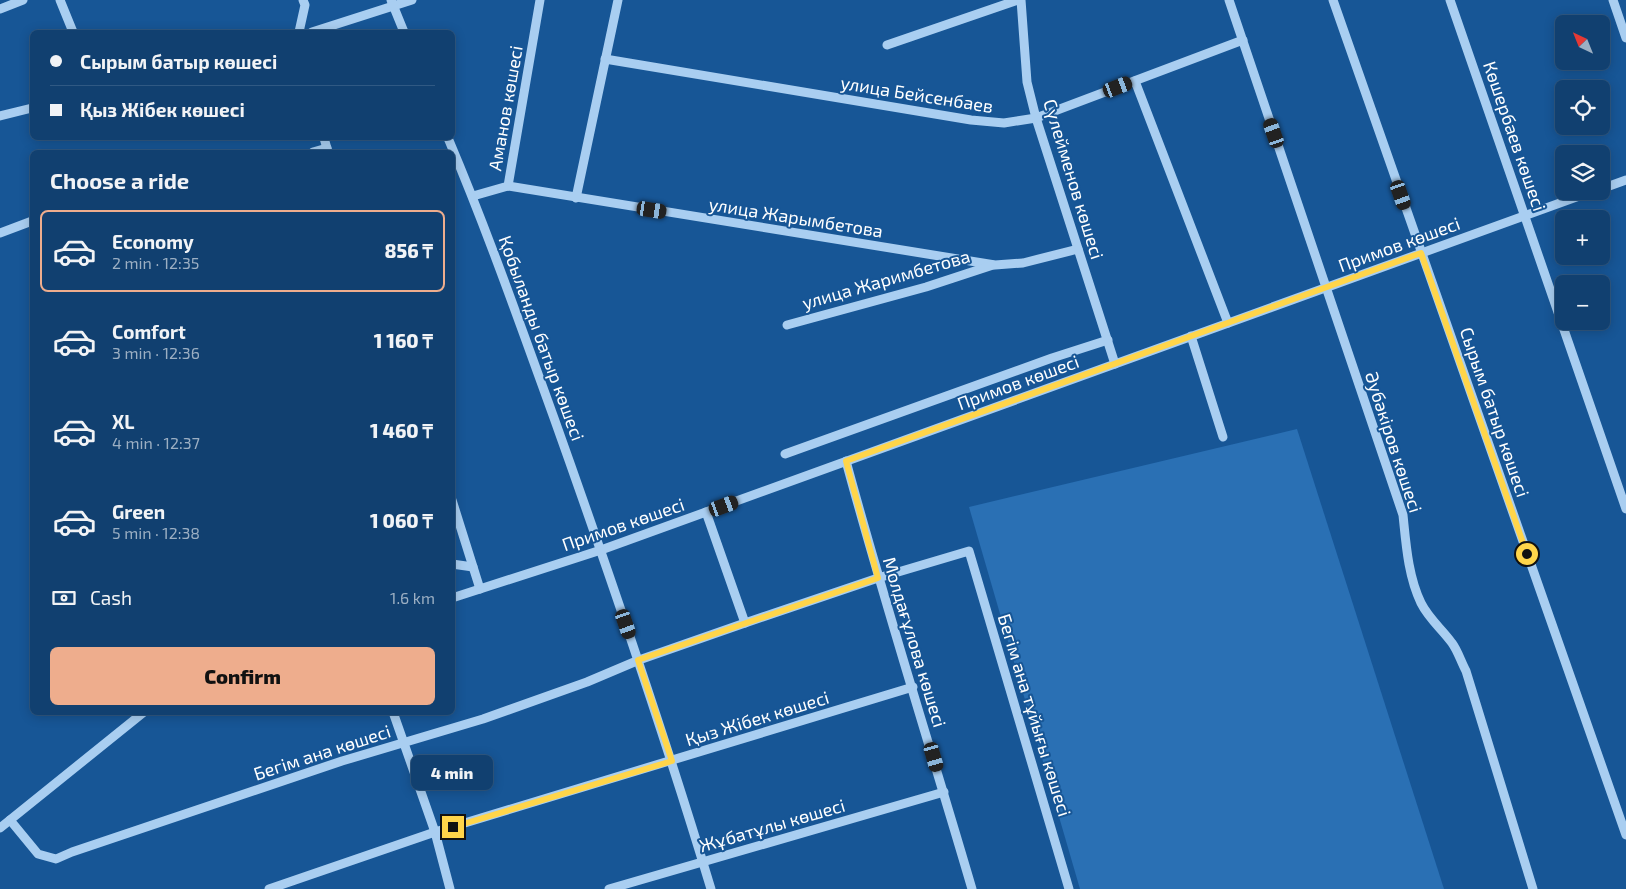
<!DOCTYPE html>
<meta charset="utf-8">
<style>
:root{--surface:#114070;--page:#1e4b78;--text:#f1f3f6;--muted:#9cafc3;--line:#305983;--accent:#eead8d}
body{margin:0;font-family:"Exo 2",sans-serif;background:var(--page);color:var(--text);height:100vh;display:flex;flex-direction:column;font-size:19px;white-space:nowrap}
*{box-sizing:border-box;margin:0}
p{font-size:16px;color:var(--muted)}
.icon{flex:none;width:28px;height:28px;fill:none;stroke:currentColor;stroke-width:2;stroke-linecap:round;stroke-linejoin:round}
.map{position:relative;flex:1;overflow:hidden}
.side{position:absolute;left:30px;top:150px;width:425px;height:565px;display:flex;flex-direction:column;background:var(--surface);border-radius:8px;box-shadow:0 2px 12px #0003,0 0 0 1px var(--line)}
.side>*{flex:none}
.hud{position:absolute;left:30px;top:30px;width:425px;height:110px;border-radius:8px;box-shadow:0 2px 12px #0003,0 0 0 1px var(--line);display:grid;align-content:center;height:110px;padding:0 20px;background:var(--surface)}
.needle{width:32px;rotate:317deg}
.tools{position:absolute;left:1555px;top:15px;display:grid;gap:10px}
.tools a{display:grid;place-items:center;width:55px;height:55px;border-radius:8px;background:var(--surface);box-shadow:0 2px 12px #0003,0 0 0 1px var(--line);font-size:25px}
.end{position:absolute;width:22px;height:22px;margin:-11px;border:6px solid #ffd54a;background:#111;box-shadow:0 0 0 2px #111}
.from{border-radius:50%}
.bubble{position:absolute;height:35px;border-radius:8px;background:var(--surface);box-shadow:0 2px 12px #0003,0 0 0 1px var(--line);font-size:16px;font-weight:800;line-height:35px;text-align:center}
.car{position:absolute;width:15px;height:30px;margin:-15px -8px;border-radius:6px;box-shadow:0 0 4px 1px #0007;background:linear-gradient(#222 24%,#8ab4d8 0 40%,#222 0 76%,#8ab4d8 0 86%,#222 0)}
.hud b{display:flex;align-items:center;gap:18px;height:48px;font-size:19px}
.hud b+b{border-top:1px solid var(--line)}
.hud i{width:12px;height:12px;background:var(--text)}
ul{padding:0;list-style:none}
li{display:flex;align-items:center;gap:15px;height:82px;margin:0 10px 8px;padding:0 10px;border:2px solid transparent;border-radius:8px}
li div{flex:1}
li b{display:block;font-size:19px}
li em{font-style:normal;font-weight:800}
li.active{border-color:var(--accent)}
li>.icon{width:45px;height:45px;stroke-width:1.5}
h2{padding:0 20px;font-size:22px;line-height:60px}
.pay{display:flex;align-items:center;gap:12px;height:55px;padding:0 20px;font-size:19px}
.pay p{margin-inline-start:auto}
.cta{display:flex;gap:10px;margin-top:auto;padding:10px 20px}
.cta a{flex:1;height:58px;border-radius:8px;background:var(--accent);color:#111;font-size:20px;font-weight:800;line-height:58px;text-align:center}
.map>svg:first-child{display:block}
.green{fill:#2a70b4}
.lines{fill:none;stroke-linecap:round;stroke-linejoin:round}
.minor{stroke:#a9cef1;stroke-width:9}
.route{stroke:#ffd54a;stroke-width:6}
.labels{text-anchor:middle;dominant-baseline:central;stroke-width:4;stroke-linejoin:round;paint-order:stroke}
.street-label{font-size:18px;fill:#fff;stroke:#175696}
</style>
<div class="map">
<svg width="1626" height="889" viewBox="0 0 1626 889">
<rect width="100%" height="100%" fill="#175696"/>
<path class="green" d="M 1297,429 L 1444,889 L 1080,889 L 969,507 Z"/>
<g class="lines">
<g class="minor">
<path d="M 60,0 L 73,32"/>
<path d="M 391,0 L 404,32"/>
<path d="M 1021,0 L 1027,82 L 1036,118 L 1115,364"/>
<path d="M 1229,0 L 1403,515 C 1406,544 1408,576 1421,603 C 1429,619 1442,629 1452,643 C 1458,651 1461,662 1466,671 L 1533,889"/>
<path d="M 1333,0 L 1626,835"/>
<path d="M 1450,0 L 1626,509"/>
<path d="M 1613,0 L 1626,38"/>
<path d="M 0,9 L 23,0"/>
<path d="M 299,32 L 305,5 L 303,0"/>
<path d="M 312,32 L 412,0"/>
<path d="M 887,45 L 1018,0"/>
<path d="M 605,59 L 971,120 L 1004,123 L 1036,118 L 1243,40"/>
<path d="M 1135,81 L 1228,323"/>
<path d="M 0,116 L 32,108"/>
<path d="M 324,138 L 328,152"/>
<path d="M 448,138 C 487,230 520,324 554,418 C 610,575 663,730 711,889"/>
<path d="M 313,152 L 327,148"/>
<path d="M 508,186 L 995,265 L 1023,263 L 1078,249"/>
<path d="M 1601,189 L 1626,180"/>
<path d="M 473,196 L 508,186 L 540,0"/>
<path d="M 576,198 L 618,0"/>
<path d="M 0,233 L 32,221"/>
<path d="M 787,325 L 926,287 L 993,265"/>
<path d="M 1191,336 L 1223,437"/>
<path d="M 785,454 L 1052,358 L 1108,340"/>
<path d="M 846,461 C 885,605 930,746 972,889"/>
<path d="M 452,500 L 480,589"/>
<path d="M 706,512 L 745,623"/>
<path d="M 452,564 L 473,567"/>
<path d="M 452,598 L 601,550 L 1593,191"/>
<path d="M 393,712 L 435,832 L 450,889"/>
<path d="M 10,820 L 38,854 L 56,859 L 72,852 L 342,761 L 483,719 L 587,682 L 639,660 L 745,623 L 878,578 L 969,551 L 1069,889"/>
<path d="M 0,828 L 144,712"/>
<path d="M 269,889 L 435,832 L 913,687"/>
<path d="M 609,889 L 944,792"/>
</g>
</g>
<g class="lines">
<path class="route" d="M 453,827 L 672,761 L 638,660 L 878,578 L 846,461 L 1421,253 L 1527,554"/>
</g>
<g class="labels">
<g class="street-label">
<text transform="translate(917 94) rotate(9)">улица Бейсенбаев</text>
<text transform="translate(505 108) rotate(-80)">Аманов көшесі</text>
<text transform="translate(1515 136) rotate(71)">Көшербаев көшесі</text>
<text transform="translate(1074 179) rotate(73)">Сүлейменов көшесі</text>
<text transform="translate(796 217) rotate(9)">улица Жарымбетова</text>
<text transform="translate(1399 244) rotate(-20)">Примов көшесі</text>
<text transform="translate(886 279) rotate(-16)">улица Жаримбетова</text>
<text transform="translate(542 338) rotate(70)">Қобыланды батыр көшесі</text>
<text transform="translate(1018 382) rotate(-20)">Примов көшесі</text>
<text transform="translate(1495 412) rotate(71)">Сырым батыр көшесі</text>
<text transform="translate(1394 442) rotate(72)">Әубәкіров көшесі</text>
<text transform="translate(623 524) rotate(-19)">Примов көшесі</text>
<text transform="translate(915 642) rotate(73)">Молдағұлова көшесі</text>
<text transform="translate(1035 715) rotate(73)">Бегім ана тұйығы көшесі</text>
<text transform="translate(757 718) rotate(-17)">Қыз Жібек көшесі</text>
<text transform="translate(322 752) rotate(-18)">Бегім ана көшесі</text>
<text transform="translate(772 825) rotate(-16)">Жұбатұлы көшесі</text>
</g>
</g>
</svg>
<div class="tools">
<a><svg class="needle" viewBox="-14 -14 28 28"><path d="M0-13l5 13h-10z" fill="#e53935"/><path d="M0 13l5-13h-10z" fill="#9cafc3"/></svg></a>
<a><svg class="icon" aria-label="locate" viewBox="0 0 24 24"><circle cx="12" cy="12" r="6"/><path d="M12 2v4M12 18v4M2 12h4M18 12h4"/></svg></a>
<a><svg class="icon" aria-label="layers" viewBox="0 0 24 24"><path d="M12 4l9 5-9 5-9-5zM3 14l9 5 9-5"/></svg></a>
<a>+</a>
<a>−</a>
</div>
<i class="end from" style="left:1527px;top:554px"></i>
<i class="end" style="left:453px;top:827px"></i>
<div class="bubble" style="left:411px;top:755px;width:82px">4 min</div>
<i class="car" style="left:1118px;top:87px;rotate:69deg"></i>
<i class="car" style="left:1274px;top:133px;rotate:341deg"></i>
<i class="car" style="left:1401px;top:195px;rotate:161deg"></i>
<i class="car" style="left:652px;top:210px;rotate:99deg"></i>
<i class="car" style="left:724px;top:506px;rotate:70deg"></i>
<i class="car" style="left:626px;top:624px;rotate:161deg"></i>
<i class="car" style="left:934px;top:757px;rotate:164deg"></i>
<div class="hud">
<b><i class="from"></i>Сырым батыр көшесі</b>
<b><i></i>Қыз Жібек көшесі</b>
</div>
<section class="side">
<h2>Choose a ride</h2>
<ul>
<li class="active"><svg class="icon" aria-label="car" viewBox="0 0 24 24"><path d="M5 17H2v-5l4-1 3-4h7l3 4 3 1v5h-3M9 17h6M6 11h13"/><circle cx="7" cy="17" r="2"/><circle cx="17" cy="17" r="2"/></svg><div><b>Economy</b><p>2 min · 12:35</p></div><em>856 ₸</em></li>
<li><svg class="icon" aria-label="car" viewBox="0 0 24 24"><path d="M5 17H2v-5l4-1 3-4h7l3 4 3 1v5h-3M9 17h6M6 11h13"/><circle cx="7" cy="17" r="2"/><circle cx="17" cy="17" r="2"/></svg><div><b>Comfort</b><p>3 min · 12:36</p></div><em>1 160 ₸</em></li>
<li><svg class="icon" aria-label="car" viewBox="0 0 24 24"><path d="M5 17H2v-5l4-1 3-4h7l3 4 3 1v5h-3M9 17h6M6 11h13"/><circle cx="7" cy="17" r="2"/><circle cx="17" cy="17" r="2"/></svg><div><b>XL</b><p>4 min · 12:37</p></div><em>1 460 ₸</em></li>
<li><svg class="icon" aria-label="car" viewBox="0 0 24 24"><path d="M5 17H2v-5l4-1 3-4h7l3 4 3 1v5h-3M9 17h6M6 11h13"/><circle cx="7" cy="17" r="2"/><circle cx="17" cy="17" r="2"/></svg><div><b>Green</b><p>5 min · 12:38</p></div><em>1 060 ₸</em></li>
</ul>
<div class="pay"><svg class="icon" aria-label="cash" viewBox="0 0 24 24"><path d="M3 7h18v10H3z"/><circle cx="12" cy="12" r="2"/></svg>Cash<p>1.6 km</p></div>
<div class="cta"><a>Confirm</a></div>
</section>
</div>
